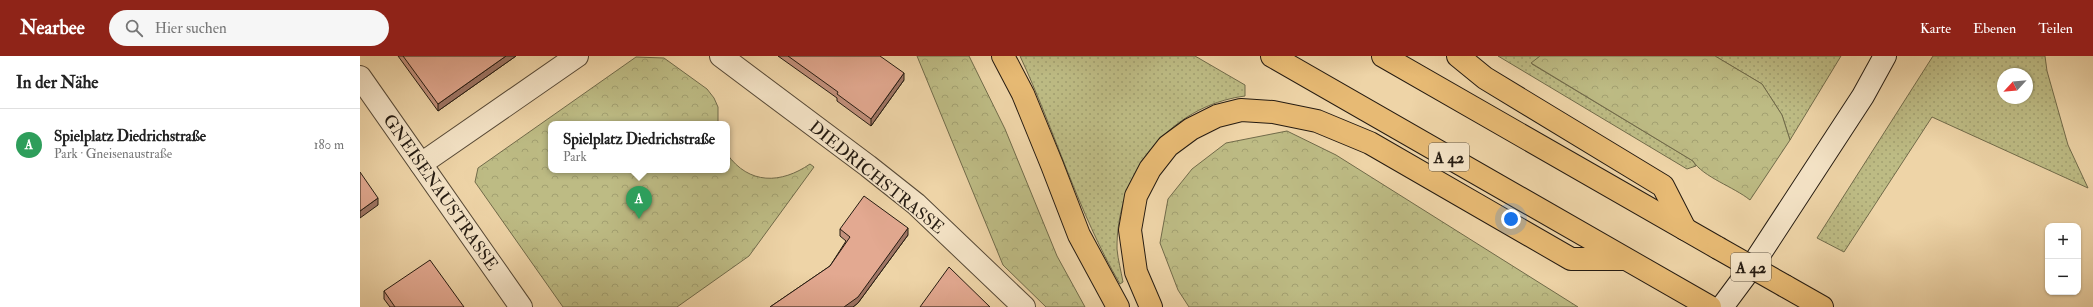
<!DOCTYPE html>
<html lang="de">
<head>
<meta charset="utf-8">
<style>
	body { margin:0; font-family:"IM FELL Double Pica",serif; background:#f6f6f6; color:#222 }
	.controls { position:absolute; right:12px; bottom:12px; display:grid; overflow:hidden; border-radius:8px; box-shadow:0 1px 3px #0004 }
	.controls button { width:36px; height:36px; display:grid; place-items:center; padding:0; border:0; border-bottom:1px solid #e0e0e0; background:#fff; color:#222; font:20px sans-serif }
	.compass { position:absolute; left:1637px; top:12px; width:36px; height:36px; border-radius:50%; background:#fff; box-shadow:0 1px 3px #0004; rotate:244deg }
	.you { position:absolute; left:1151px; top:163px; width:14px; height:14px; margin:-10px; border:3px solid #fff; border-radius:50%; background:#1a73e8; box-shadow:0 0 0 6px #1a73e833 }
	.badge { display:grid; place-items:center; width:26px; height:26px; border-radius:50%; background:#8f2418; color:#fff; font-size:13px; font-weight:700 }
	.pin { position:absolute; translate:-50% -33px; filter:drop-shadow(0 1px 2px #0008) }
	.pin::after { content:''; position:absolute; top:21px; width:14px; height:12px; background:inherit; clip-path:polygon(0 0,100% 0,50% 100%) }
	.popup { position:absolute; left:188px; top:65px; width:182px; height:52px; box-sizing:border-box; display:grid; place-content:center; border-radius:8px; background:#fff; filter:drop-shadow(0 1px 3px #0005); font-size:13px; white-space:nowrap; color:#767676 }
	.popup b { font-size:15px; color:#222 }
	.popup::after { content:''; position:absolute; left:50%; top:100%; margin-left:-8px; border:8px solid transparent; border-top-color:#fff }
	.list { margin:0; padding:0; list-style:none }
	h2 { display:flex; justify-content:space-between; align-items:center; height:52px; margin:0; padding:0 16px; font-size:17px }
	h2 small { font-size:13px; font-weight:400; color:#767676 }
	.list li { display:grid; grid-template-columns:26px 1fr auto; gap:12px; align-items:center; box-sizing:border-box; height:72px; padding:0 16px; border-top:1px solid #e0e0e0 }
	.list b { display:block; font-size:15px; white-space:nowrap }
	.list p { margin:0; font-size:13px; white-space:nowrap; color:#767676 }
	.list em { font-size:13px; font-style:normal; color:#767676 }
	.icon { flex:none; width:22px; height:22px; fill:none; stroke:currentColor; stroke-width:2; stroke-linecap:round; stroke-linejoin:round }
	.map { position:relative; flex:none; width:1733px; height:251px; overflow:hidden }
	header { display:flex; align-items:center; gap:24px; box-sizing:border-box; height:56px; padding:0 20px; background:#8f2418; color:#fff }
	header strong { font-size:19px }
	nav { display:flex; gap:22px; margin-inline-start:auto; font-size:14px }
	.search { width:280px; height:36px; background:#f6f6f6; display:flex; align-items:center; gap:10px; box-sizing:border-box; padding:0 14px; border-radius:22px; color:#767676; font-size:15px }
	main { display:flex }
	aside { flex:1; background:#fff }
	.map>svg:first-child { display:block }
	.grass { fill:url(#grass-dots); stroke:#716b4a; fill-rule:evenodd }
	.forest { fill:url(#forest-crowns); stroke:#716b4a }
	.lines { fill:none; stroke-linecap:round; stroke-linejoin:round }
	.street-casing { stroke:#574936; stroke-width:24 }
	.secondary-casing { stroke:#251b11; stroke-width:24 }
	.highway-casing { stroke:#251b11; stroke-width:24 }
	.street { stroke:#f4e3c6; stroke-width:22 }
	.secondary { stroke:#f4e3c6; stroke-width:22 }
	.highway { stroke:#e7ba74; stroke-width:22 }
	.highway-bridge-casing { stroke:#251b11; stroke-width:24; stroke-linecap:butt }
	.highway-bridge { stroke:#e7ba74; stroke-width:22 }
	.wall { fill:#c3917d; stroke:#251b11 }
	.shaded-wall { fill:#9f7666; stroke:#251b11 }
	.building { fill:#e3a991; stroke:#251b11 }
	.labels { text-anchor:middle; stroke-width:3; stroke-linejoin:round; paint-order:stroke }
	.shield { fill:#f4e3c6; stroke:#635747; stroke-width:1 }
	.shield-label { font-size:16px; font-weight:bold; fill:#251b11 }
	.street-label { font-size:17px; fill:#251b11; stroke:#f4e3c6 }
</style>
</head>
<body>
<header>
<strong>Nearbee</strong>
<div class="search"><svg class="icon" aria-label="search" viewBox="0 0 24 24"><circle cx="10" cy="10" r="6"/><path d="M15 15l6 6"/></svg>Hier suchen</div>
<nav><a>Karte</a><a>Ebenen</a><a>Teilen</a></nav>
</header>
<main>
<aside>
<h2>In der Nähe<small></small></h2>
<ul class="list">
<li><span class="badge" style="background:#2e9e5b">A</span><div><b>Spielplatz Diedrichstraße</b><p>Park · Gneisenaustraße</p></div><em>180 m</em></li>
</ul>
</aside>
<div class="map">
<svg width="1733" height="251" viewBox="0 0 1733 251">
	<defs>
		<pattern id="grass-dots" width="8" height="8" patternUnits="userSpaceOnUse"><rect width="8" height="8" fill="#bdbb84"/><path d="M2 2h.1M6 6h.1" fill="none" stroke="#a2a071" stroke-width="1.8" stroke-linecap="round"/></pattern>
		<pattern id="forest-crowns" width="20" height="18" patternUnits="userSpaceOnUse"><rect width="20" height="18" fill="#bdbb84"/><path d="M2 6a3 3 0 1 1 6 0M12 15a3 3 0 1 1 6 0" fill="none" stroke="#a2a071"/></pattern>
	</defs>
	<rect width="100%" height="100%" fill="#eed4a7"/>
	<filter id="stains"><feTurbulence type="fractalNoise" baseFrequency=".005" numOctaves="4"/><feColorMatrix values="0 0 0 0 .2 0 0 0 0 .09 0 0 0 0 .02 0 0 0 .5 -.17"/></filter>
	<radialGradient id="worn" r=".72"><stop offset=".6" stop-color="#630" stop-opacity="0"/><stop offset="1" stop-color="#630" stop-opacity=".3"/></radialGradient>
	<g class="grass">
		<path d="M 660,0 L 835,0 L 885,29 L 885,40 C 809,50 756,118 757,193 C 758,204 761,215 763,226 L 760,228 C 718,156 695,75 660,0 Z"/>
		<path d="M 1138,0 L 1180,0 L 1172,8 L 1333,105 L 1336,110 L 1327,113 Z"/>
		<path d="M 1355,0 L 1481,0 L 1430,84 L 1422,59 L 1402,28 Z"/>
		<path d="M 1573,0 L 1685,0 L 1687,15 L 1708,89 L 1728,132 L 1572,61 L 1484,196 L 1457,182 ZM 1643,18 L 1667,18 L 1667,42 L 1643,42 Z"/>
	</g>
	<g class="forest">
		<path d="M 557,0 L 609,0 L 645,73 L 697,200 L 725,251 L 686,251 L 643,209 Z"/>
		<path d="M 1180,0 L 1355,0 L 1402,28 L 1422,59 L 1430,84 L 1390,144 C 1374,131 1343,121 1333,105 L 1171,7 Z"/>
		<path d="M 276,1 L 304,2 L 347,33 L 354,42 L 358,51 L 358,68 L 191,68 L 191,114 L 367,114 L 367,98 C 389,129 421,128 450,108 L 454,111 L 389,200 L 317,251 L 203,251 L 115,126 L 118,112 Z"/>
		<path d="M 927,75 L 976,99 L 1218,251 L 829,251 L 818,234 L 800,187 L 808,143 L 832,113 L 866,87 Z"/>
	</g>
	<g class="lines">
		<g class="street-casing">
			<g id="street">
				<path d="M 361,0 L 508,110 L 556,148 L 664,251"/>
				<path d="M 0,21 L 161,251"/>
				<path d="M 61,108 L 217,0"/>
			</g>
		</g>
		<g class="secondary-casing">
			<path id="secondary" d="M 1362,251 L 1388,216 L 1503,40 L 1525,0"/>
		</g>
		<g class="highway-casing">
			<g id="highway">
				<path d="M 643,0 L 663,38 L 692,109 L 719,179 L 758,251"/>
				<path d="M 912,0 L 1350,251"/>
				<path d="M 1023,0 L 1358,192"/>
				<path d="M 1098,0 L 1125,22 L 1303,130 L 1325,173"/>
				<path d="M 1425,230 L 1462,251"/>
				<path d="M 791,251 L 776,216 L 770,174 L 776,140 L 790,113 L 808,90 L 831,73 L 857,60 L 881,54 L 913,56 L 957,65 L 1010,87 L 1211,203 L 1265,203"/>
			</g>
		</g>
		<use href="#street" class="street"/>
		<use href="#secondary" class="secondary"/>
		<use href="#highway" class="highway"/>
		<g class="highway-bridge-casing">
			<path id="highway-bridge" d="M 1358,192 L 1425,230"/>
		</g>
		<use href="#highway-bridge" class="highway-bridge"/>
	</g>
	<g class="wall">
		<path d="M 38,0 L 156,0 L 78,55 Z"/>
		<path d="M 418,0 L 520,0 L 544,24 L 511,70 L 477,45 L 477,42 Z"/>
		<path d="M 480,173 L 548,179 L 498,247 L 493,251 L 410,251 L 470,210 L 486,185 L 480,180 Z"/>
		<path d="M 24,235 L 104,251 L 30,251 L 24,243 Z"/>
	</g>
	<g class="shaded-wall">
		<path d="M 146,0 L 156,0 L 78,55 L 78,48 Z"/>
		<path d="M 544,17 L 544,24 L 511,70 L 511,63 Z"/>
		<path d="M 18,142 L 18,149 L 0,162 L 0,155 Z"/>
		<path d="M 548,172 L 548,179 L 498,247 L 493,251 L 484,251 Z"/>
	</g>
	<g class="building">
		<path d="M 43,0 L 146,0 L 78,48 Z"/>
		<path d="M 428,0 L 520,0 L 544,17 L 511,63 L 477,38 L 478,36 Z"/>
		<path d="M 0,116 L 18,142 L 0,155 Z"/>
		<path d="M 504,140 L 548,172 L 498,241 L 484,251 L 410,251 L 470,210 L 490,181 L 480,173 Z"/>
		<path d="M 70,204 L 104,251 L 35,251 L 24,235 Z"/>
		<path d="M 589,211 L 630,251 L 560,251 Z"/>
	</g>
	<g class="labels">
		<g class="shield">
			<rect x="1069" y="87" width="40" height="28" rx="3"/>
			<rect x="1371" y="197" width="40" height="28" rx="3"/>
		</g>
		<g class="shield-label">
			<text x="1089" y="107">A 42</text>
			<text x="1391" y="217">A 42</text>
		</g>
		<g class="street-label">
			<text transform="translate(517 121) rotate(39)" y="6">DIEDRICHSTRASSE</text>
			<text transform="translate(81 136) rotate(55)" y="6">GNEISENAUSTRASSE</text>
		</g>
	</g>
	<rect width="100%" height="100%" filter="url(#stains)"/>
	<rect width="100%" height="100%" fill="url(#worn)"/>
</svg>
<div class="controls">
<button>+</button>
<button>−</button>
</div>
<svg class="compass" viewBox="-18 -18 36 36"><path d="M0-13l5 13h-10z" fill="#e53935"/><path d="M0 13l5-13h-10z" fill="#767676"/></svg>
<div class="you"></div>
<div class="pin badge" style="left:279px;top:163px;background:#2e9e5b">A</div>
<div class="popup"><b>Spielplatz Diedrichstraße</b>Park</div>
</div>
</main>
</body>
</html>
